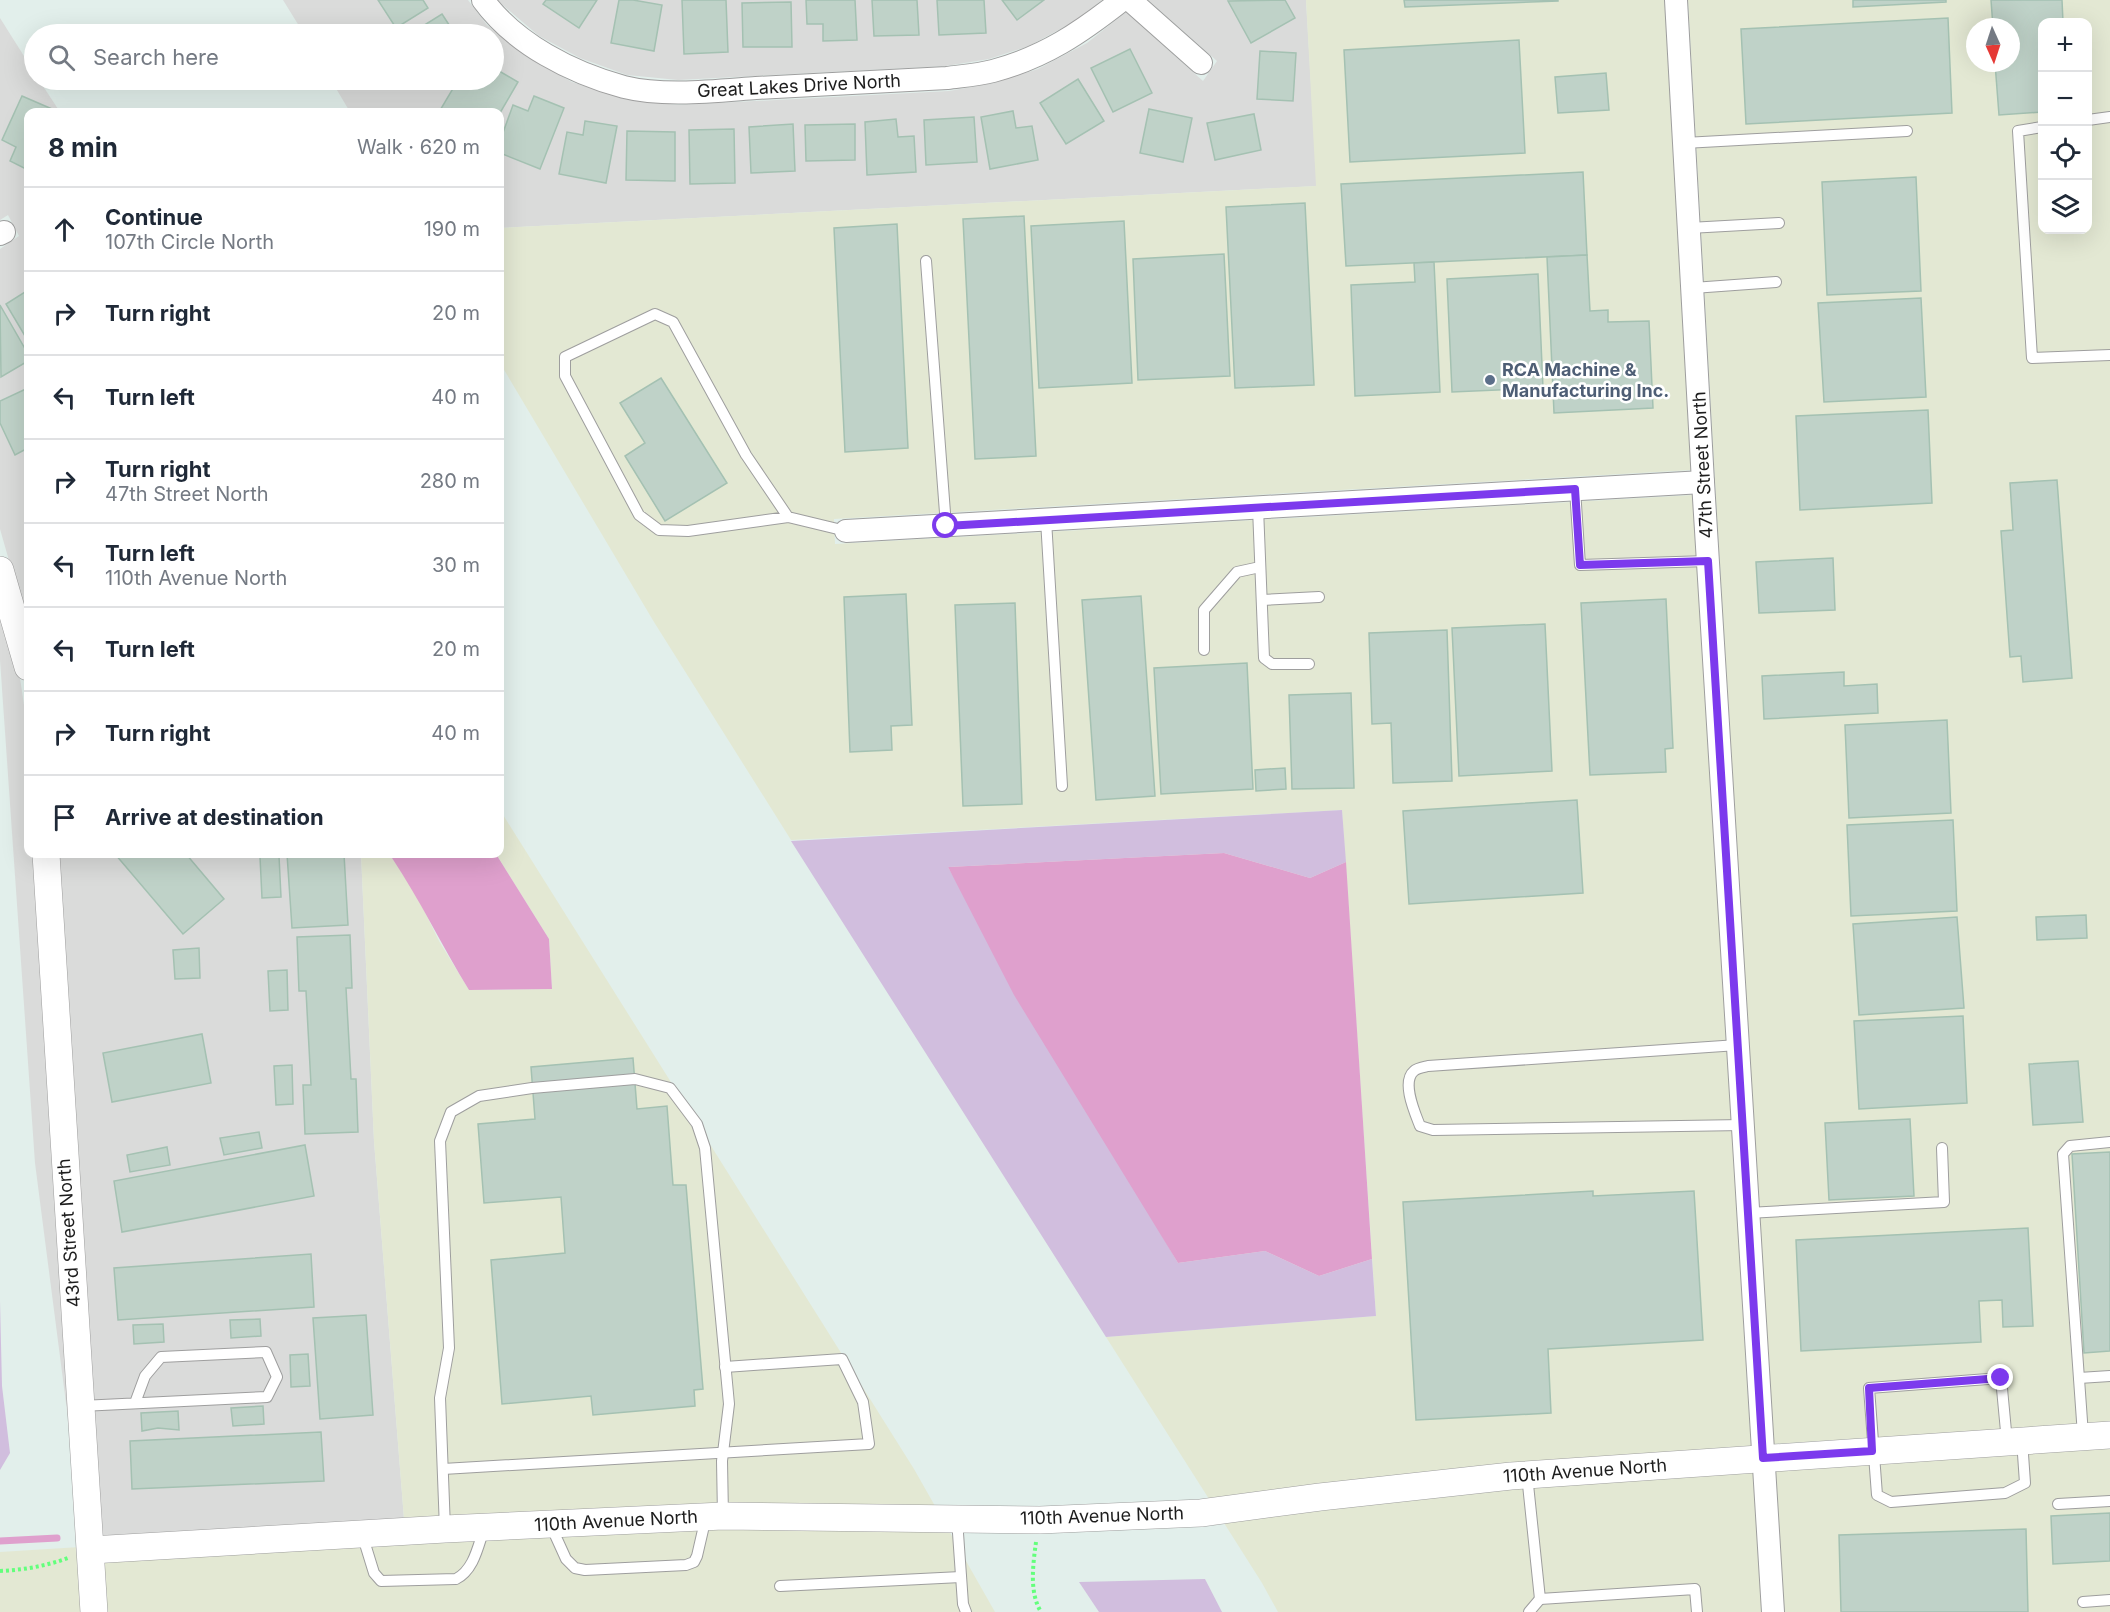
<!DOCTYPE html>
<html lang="en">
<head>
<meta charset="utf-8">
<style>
	body { margin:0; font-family:Inter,sans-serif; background:#f2f2f3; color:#1f2937 }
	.controls { position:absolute; right:18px; top:18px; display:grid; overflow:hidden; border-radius:12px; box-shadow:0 6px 24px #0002 }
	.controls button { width:54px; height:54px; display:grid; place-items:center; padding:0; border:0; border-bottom:2px solid #e0e1e3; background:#fff; color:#1f2937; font:30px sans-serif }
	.compass { position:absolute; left:1966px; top:18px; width:54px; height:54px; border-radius:50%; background:#fff; box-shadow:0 6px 24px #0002; rotate:177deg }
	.stop { position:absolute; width:18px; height:18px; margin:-14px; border:4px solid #7c3aed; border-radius:50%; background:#fff }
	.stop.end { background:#7c3aed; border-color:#fff; box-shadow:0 2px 6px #0008 }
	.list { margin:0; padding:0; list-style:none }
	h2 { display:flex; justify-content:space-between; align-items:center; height:78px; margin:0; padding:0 24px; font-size:26px }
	h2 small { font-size:20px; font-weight:400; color:#747a83 }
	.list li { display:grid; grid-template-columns:39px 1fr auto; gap:18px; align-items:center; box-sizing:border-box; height:84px; padding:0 24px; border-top:2px solid #e0e1e3 }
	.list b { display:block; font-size:22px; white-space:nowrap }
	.list p { margin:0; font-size:20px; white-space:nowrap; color:#747a83 }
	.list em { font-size:20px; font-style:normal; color:#747a83 }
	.icon { flex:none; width:33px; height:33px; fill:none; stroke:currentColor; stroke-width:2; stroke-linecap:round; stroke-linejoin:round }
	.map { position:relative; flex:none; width:2110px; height:1612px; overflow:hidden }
	.search { position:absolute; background:#fff; box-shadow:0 6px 24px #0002; left:24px; top:24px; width:480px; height:66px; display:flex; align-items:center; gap:15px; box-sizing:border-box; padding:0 21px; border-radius:33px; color:#747a83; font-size:22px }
	.panel { position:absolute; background:#fff; box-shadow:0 6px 24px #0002; left:24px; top:108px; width:480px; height:750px; border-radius:12px }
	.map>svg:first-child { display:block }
	.residential { fill:#dadbda }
	.industrial { fill:#e3e8d3; fill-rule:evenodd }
	.wetland { fill:#d1bede }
	.water { fill:#dfa0cd }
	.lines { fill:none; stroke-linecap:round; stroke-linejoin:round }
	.stream { stroke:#dfa0cd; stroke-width:7 }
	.building { fill:#bfd2c8; stroke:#a4c1b2; stroke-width:1.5 }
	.service-casing { stroke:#9e9e9e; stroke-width:12 }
	.minor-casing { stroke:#9e9e9e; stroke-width:24 }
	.tertiary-casing { stroke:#9e9e9e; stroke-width:28 }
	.path { stroke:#63ff7c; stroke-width:4; stroke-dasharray:3 3; stroke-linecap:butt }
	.service { stroke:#fff; stroke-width:10 }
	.minor { stroke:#fff; stroke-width:22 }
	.tertiary { stroke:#fff; stroke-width:27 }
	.route { stroke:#7c3aed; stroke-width:8 }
	.service-dot { fill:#5c6f8a; stroke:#fff; stroke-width:2 }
	.labels { text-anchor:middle; stroke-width:5; stroke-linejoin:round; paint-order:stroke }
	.street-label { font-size:18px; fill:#1d1d1d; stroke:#fff }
	.service-label { font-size:18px; font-weight:bold; fill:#4e5e75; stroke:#fff; text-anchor:start }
</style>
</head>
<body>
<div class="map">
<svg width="2110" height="1612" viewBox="0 0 2110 1612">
	<rect width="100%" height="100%" fill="#e2efeb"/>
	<g class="residential">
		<path d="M 283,0 L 468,0 L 487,25 L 527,57 L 572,82 L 624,99 L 678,105 L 949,91 L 994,83 L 1038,69 L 1087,43 L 1126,12 L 1203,81 L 1217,61 L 1148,0 L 1306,0 L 1317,186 L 500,228 L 500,112 L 350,112 L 331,80 L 494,80 L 494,34 L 304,34 Z"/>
		<path d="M 497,0 L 1102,0 L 1077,20 L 1029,46 L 989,59 L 946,66 L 678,80 L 627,75 L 580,58 L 539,36 Z"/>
		<path d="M 0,18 L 34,72 L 34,80 L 39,80 L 60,112 L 28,112 L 28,627 L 0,529 L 0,249 L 19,236 L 8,215 L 0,220 Z"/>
		<path d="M 0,610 L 20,678 L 28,732 L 28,854 L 34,854 L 74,1465 L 35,1163 L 0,660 Z"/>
		<path d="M 57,854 L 361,854 L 374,1141 L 404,1519 L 101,1536 Z"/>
	</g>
	<g class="industrial">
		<path d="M 1306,0 L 1665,0 L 1692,470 L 834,519 L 835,544 L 1693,495 L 1751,1446 L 1510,1464 L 1209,1499 L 1106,1337 L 1376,1316 L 1342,810 L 791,840 L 654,622 L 500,363 L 500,228 L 1316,186 Z"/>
		<path d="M 1688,0 L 2110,0 L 2110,1423 L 1773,1444 L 1715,481 ZM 2042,22 L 2088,22 L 2088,230 L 2042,230 ZM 1975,27 L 2011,27 L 2011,63 L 1975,63 Z"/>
		<path d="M 500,810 L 914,1469 L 935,1506 L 404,1519 L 374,1141 L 361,854 L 391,854 L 392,858 L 415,892 L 439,941 L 469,990 L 552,989 L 549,939 L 496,854 L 500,854 Z"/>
		<path d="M 2110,1448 L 2110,1612 L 1784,1612 L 1775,1470 Z"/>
		<path d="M 1753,1471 L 1762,1612 L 1278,1612 L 1262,1583 L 1224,1523 L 1321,1509 L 1512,1489 Z"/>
		<path d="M 724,1529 L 949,1531 L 995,1612 L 105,1612 L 103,1562 L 446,1542 Z"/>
		<path d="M 80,1547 L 83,1612 L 0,1612 L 0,1552 Z"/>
	</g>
	<g class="wetland">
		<path d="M 1342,810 L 1346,862 L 1310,878 L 1224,853 L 948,867 L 1178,1263 L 1265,1251 L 1319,1276 L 1372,1259 L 1376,1316 L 1106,1337 L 791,841 Z"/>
		<path d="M 0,1301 L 2,1386 L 10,1453 L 0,1470 Z"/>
		<path d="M 1205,1579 L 1222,1612 L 1099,1612 L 1079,1582 Z"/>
	</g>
	<g class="water">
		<path d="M 1224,853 L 1310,878 L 1346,862 L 1372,1259 L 1319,1276 L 1265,1251 L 1178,1263 L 1014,995 L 948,867 Z"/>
		<path d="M 391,854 L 496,854 L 549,939 L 552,989 L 469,990 C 442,946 420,900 392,858 Z"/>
	</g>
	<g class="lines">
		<path class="stream" d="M 0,1541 L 57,1538"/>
	</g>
	<g class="building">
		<path d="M 378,0 L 423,0 L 428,8 L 396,28 Z"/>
		<path d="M 546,0 L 597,0 L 579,28 L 543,4 Z"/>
		<path d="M 619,0 L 633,0 L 662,5 L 654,51 L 611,43 Z"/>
		<path d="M 682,0 L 726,0 L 728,52 L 684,54 Z"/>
		<path d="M 806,0 L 855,0 L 857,40 L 823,41 L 823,24 L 807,24 Z"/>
		<path d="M 872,0 L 917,0 L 919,35 L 874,36 Z"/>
		<path d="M 937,0 L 984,0 L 986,33 L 939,35 Z"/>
		<path d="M 1002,0 L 1044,0 L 1017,20 Z"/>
		<path d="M 1285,0 L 1295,18 L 1251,43 L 1228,1 Z"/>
		<path d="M 1404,0 L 1558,0 L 1558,1 L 1405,7 Z"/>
		<path d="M 1853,0 L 1946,0 L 1946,2 L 1853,7 Z"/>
		<path d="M 1991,0 L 2062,0 L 2063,22 L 2042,22 L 2042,112 L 1999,115 L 1995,63 L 2011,63 L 2011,27 L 1993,27 Z"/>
		<path d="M 791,2 L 792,47 L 743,47 L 742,3 Z"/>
		<path d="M 442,14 L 455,34 L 410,34 Z"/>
		<path d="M 1948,18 L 1952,113 L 1746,124 L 1741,29 Z"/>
		<path d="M 1519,40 L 1525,153 L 1350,162 L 1344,50 Z"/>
		<path d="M 1130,49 L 1152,93 L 1113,112 L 1091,68 Z"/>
		<path d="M 1260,51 L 1296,53 L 1293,101 L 1257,99 Z"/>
		<path d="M 494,68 L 518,82 L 500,113 L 439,112 L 458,80 L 470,80 L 482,87 L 487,80 L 494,80 Z"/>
		<path d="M 1606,73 L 1609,110 L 1558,113 L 1555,77 Z"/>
		<path d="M 1078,79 L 1104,121 L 1066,144 L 1040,103 Z"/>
		<path d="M 22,96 L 59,112 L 28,112 L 28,170 L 10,161 L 16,147 L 2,140 Z"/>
		<path d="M 534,96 L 564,108 L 540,169 L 500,153 L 500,141 L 513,105 L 528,111 Z"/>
		<path d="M 1149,109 L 1192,118 L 1183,162 L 1140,153 Z"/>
		<path d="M 1013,111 L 1016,128 L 1032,126 L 1038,160 L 990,169 L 981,117 Z"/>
		<path d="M 1254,114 L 1261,150 L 1215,160 L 1207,123 Z"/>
		<path d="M 974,117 L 977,162 L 926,165 L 924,120 Z"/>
		<path d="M 896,119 L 898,137 L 914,136 L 916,172 L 867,175 L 865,122 Z"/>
		<path d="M 585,121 L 617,126 L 606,183 L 559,174 L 567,132 L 583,135 Z"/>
		<path d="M 793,124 L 795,171 L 751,173 L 749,127 Z"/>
		<path d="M 855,124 L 855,160 L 806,161 L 805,125 Z"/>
		<path d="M 734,129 L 735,183 L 690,184 L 689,130 Z"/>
		<path d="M 627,131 L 675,132 L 675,181 L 626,180 Z"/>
		<path d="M 1583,172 L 1587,255 L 1346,266 L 1341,184 Z"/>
		<path d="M 1916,177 L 1921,291 L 1827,295 L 1822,182 Z"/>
		<path d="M 1305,203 L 1314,385 L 1235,388 L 1226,207 Z"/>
		<path d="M 1024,216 L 1036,456 L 975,459 L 963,219 Z"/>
		<path d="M 1124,221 L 1132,383 L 1039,388 L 1031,226 Z"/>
		<path d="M 897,224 L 908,448 L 845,452 L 834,228 Z"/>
		<path d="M 1224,254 L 1230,376 L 1138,380 L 1133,259 Z"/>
		<path d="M 1587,255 L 1590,311 L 1608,310 L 1608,322 L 1649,321 L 1653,408 L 1554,413 L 1547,257 Z"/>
		<path d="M 1434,262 L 1440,392 L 1355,396 L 1351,285 L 1415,282 L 1414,263 Z"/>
		<path d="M 1538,274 L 1543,388 L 1452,392 L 1447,279 Z"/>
		<path d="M 28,290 L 28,341 L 6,304 Z"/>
		<path d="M 1921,298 L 1926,397 L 1824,402 L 1818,303 Z"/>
		<path d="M 0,305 L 28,354 L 28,361 L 1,377 Z"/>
		<path d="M 661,378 L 727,483 L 665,521 L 625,456 L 645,443 L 620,403 Z"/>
		<path d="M 28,388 L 28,448 L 15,455 L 0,423 L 0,401 Z"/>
		<path d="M 1928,410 L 1932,503 L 1800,510 L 1796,416 Z"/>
		<path d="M 2057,480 L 2072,678 L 2023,682 L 2021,656 L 2010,657 L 2001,531 L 2013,530 L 2010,483 Z"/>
		<path d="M 1833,558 L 1835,610 L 1759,613 L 1756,562 Z"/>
		<path d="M 906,594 L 912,725 L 891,726 L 892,750 L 850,752 L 844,597 Z"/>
		<path d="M 1141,596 L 1155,796 L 1096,800 L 1082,600 Z"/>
		<path d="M 1666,599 L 1673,748 L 1665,749 L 1666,772 L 1590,775 L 1581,603 Z"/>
		<path d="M 1015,603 L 1022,804 L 963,806 L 955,605 Z"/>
		<path d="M 1545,624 L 1552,771 L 1459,776 L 1452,628 Z"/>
		<path d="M 1447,630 L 1452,781 L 1393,783 L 1391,723 L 1372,724 L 1369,633 Z"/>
		<path d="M 1247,663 L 1253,789 L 1161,794 L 1154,668 Z"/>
		<path d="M 1844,672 L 1844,686 L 1877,684 L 1878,713 L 1764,719 L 1762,676 Z"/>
		<path d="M 1351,693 L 1354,788 L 1292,789 L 1289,695 Z"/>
		<path d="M 1947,720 L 1951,813 L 1849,818 L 1845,725 Z"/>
		<path d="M 1285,768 L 1286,789 L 1256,791 L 1255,770 Z"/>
		<path d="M 1577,800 L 1583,893 L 1409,904 L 1403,811 Z"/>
		<path d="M 1953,820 L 1957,911 L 1851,916 L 1847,825 Z"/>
		<path d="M 115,854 L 186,854 L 224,899 L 183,934 Z"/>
		<path d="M 287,854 L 344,854 L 348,925 L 292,928 Z"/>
		<path d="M 279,856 L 281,897 L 262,898 L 260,857 Z"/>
		<path d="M 2086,915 L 2087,938 L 2037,940 L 2036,917 Z"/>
		<path d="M 1957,917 L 1964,1008 L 1859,1015 L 1853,924 Z"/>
		<path d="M 350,935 L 352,988 L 346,988 L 351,1079 L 356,1079 L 358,1132 L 305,1134 L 303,1085 L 311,1085 L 306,991 L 299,991 L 297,937 Z"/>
		<path d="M 199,948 L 200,978 L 175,979 L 173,950 Z"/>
		<path d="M 287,970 L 288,1010 L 270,1011 L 268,971 Z"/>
		<path d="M 1963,1016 L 1967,1103 L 1859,1109 L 1854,1021 Z"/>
		<path d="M 202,1034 L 211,1083 L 112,1102 L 103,1053 Z"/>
		<path d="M 633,1058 L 637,1109 L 667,1106 L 673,1185 L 686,1185 L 703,1389 L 694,1390 L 695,1406 L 593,1415 L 591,1396 L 502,1404 L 491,1260 L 565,1253 L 561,1197 L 484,1203 L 478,1124 L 535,1119 L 531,1067 Z"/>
		<path d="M 2078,1061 L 2083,1122 L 2033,1125 L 2029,1064 Z"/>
		<path d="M 292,1065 L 293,1104 L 276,1105 L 274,1066 Z"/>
		<path d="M 1910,1119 L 1914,1196 L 1829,1200 L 1825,1123 Z"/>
		<path d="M 259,1132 L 262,1148 L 224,1155 L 220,1138 Z"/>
		<path d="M 305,1145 L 314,1196 L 122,1232 L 114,1181 Z"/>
		<path d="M 167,1147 L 170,1165 L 130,1172 L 127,1155 Z"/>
		<path d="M 2110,1152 L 2110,1351 L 2084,1353 L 2072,1154 Z"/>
		<path d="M 1593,1191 L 1593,1196 L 1694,1191 L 1703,1340 L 1548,1349 L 1551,1413 L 1416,1420 L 1403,1202 Z"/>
		<path d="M 2028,1228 L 2033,1326 L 2003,1327 L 2002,1300 L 1979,1301 L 1981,1342 L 1801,1351 L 1796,1240 Z"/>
		<path d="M 311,1254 L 314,1307 L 118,1320 L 114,1268 Z"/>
		<path d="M 366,1315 L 373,1415 L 320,1419 L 313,1318 Z"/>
		<path d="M 260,1319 L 261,1336 L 231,1338 L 230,1320 Z"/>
		<path d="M 163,1324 L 164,1342 L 134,1344 L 133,1325 Z"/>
		<path d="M 308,1354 L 310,1386 L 291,1387 L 290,1355 Z"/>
		<path d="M 263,1406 L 264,1424 L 233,1426 L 231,1408 Z"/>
		<path d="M 178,1411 L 179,1430 L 158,1428 L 142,1431 L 141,1413 Z"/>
		<path d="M 321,1432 L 324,1481 L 132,1489 L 130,1441 Z"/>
		<path d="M 2110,1513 L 2110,1561 L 2053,1564 L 2051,1516 Z"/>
		<path d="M 2026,1529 L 2028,1612 L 1841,1612 L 1839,1535 Z"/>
	</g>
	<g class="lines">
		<g class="service-casing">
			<g id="service">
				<path d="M 2088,120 L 2110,117"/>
				<path d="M 2042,127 L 2018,131 L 2032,358 L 2110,355"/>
				<path d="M 1684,143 L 1907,131"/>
				<path d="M 1689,228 L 1779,223"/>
				<path d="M 926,261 L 946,526"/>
				<path d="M 1693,288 L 1776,282"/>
				<path d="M 1575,489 L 1580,565 L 1708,561"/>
				<path d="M 1258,508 L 1264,658 L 1272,664 L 1309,664"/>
				<path d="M 788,517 L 688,531 L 659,530 L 639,515 L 565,376 L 565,357 L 655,314 L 673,322 L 746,455 L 788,517 L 846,531"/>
				<path d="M 1046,520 L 1062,786"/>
				<path d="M 1262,600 L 1319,597"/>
				<path d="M 1204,650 L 1204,610 L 1237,572 L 1260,567"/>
				<path d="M 1738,1045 L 1428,1066 C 1424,1067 1417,1068 1414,1071 C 1401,1082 1415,1113 1420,1126 L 1433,1130 L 1743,1125"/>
				<path d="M 1748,1213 L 1944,1202 L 1942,1148"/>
				<path d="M 2079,1378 L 2110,1376"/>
				<path d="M 81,1406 L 267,1397 L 277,1377 L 266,1352 L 161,1357 L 145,1376 L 135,1403"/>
				<path d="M 2083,1435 L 2063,1154 L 2070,1146 L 2110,1142"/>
				<path d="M 2007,1442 L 2001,1378 L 1869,1388 L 1877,1495 L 1891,1502 L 2005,1493 L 2025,1483 L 2022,1440"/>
				<path d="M 443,1469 L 869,1444 L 863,1402 L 842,1359 L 725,1367"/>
				<path d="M 1527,1475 L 1540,1599 L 1695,1589 L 1697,1612"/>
				<path d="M 2058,1504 L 2110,1501"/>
				<path d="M 957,1519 L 963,1604 L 966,1612"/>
				<path d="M 551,1526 L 566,1559 L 575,1568 L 585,1570 L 686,1565 L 694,1562 L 697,1556 L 706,1517"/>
				<path d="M 445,1529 L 440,1398 L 449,1348 L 440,1141 L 451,1112 L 479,1096 L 532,1088 L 635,1079 L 670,1088 L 697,1124 L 705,1148 L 729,1404 L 722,1461 L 723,1516"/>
				<path d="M 362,1534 L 374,1573 L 381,1581 L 456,1579 C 474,1570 478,1546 484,1529"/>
				<path d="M 780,1586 L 961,1577"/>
				<path d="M 2083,1602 L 2110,1600"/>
				<path d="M 1529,1612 L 1540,1599"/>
			</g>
		</g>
		<g class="minor-casing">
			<g id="minor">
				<path d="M 483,0 C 515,44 572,73 624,87 C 664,97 715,91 756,88 C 820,85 883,81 947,78 C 962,76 978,75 993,71 C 1045,57 1080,33 1122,0"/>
				<path d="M 1130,0 L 1201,63"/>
				<path d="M 1676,0 L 1703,482 L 1773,1612"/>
				<path d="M 0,234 L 4,232"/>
				<path d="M 846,531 L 1703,482"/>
			</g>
		</g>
		<g class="tertiary-casing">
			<g id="tertiary">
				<path d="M 0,570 L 28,667"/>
				<path d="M 46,854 L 94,1612"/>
				<path d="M 91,1550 L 445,1529 L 723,1516 L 1040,1520 L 1201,1513 L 1320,1497 L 1511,1476 L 2110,1435"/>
			</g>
		</g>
		<g class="path">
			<path d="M 1036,1542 C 1033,1565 1029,1592 1041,1612"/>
			<path d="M 0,1571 C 23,1570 46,1566 68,1558"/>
		</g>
		<use href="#service" class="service"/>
		<use href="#minor" class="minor"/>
		<use href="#tertiary" class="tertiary"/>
	</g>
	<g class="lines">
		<path class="route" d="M 946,526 L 1575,489 L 1580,565 L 1708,561 L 1763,1458 L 1872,1451 L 1869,1388 L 2001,1378"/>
	</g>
	<circle class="service-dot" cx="1490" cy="380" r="6"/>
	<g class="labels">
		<g class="street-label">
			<text transform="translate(799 86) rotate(-3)" y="6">Great Lakes Drive North</text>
			<text transform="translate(1703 465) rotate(-93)" y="6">47th Street North</text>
			<text transform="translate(69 1233) rotate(-94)" y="6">43rd Street North</text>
			<text transform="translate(1585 1471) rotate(-4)" y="6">110th Avenue North</text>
			<text transform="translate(1102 1516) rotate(-2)" y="6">110th Avenue North</text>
			<text transform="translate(616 1521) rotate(-3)" y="6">110th Avenue North</text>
		</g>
		<g class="service-label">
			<text x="1502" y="376">RCA Machine &amp;<tspan x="1502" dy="21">Manufacturing Inc.</tspan></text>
		</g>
	</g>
</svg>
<div class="controls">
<button>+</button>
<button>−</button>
<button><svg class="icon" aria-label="locate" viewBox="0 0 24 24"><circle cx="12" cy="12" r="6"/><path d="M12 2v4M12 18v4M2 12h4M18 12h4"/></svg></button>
<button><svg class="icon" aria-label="layers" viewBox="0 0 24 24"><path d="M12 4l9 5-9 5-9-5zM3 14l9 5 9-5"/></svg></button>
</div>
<svg class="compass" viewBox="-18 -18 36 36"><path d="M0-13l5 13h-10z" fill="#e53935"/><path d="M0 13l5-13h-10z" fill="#747a83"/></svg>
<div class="stop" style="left:946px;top:526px"></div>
<div class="stop end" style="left:2001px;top:1378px"></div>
<div class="search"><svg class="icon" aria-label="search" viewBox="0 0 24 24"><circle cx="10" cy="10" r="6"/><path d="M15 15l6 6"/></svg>Search here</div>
<section class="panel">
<h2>8 min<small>Walk · 620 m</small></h2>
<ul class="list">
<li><svg class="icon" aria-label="ahead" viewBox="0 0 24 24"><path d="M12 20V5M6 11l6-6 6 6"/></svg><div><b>Continue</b><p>107th Circle North</p></div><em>190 m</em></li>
<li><svg class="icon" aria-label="right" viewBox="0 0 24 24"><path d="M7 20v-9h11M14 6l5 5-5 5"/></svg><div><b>Turn right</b></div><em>20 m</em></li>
<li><svg class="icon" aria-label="left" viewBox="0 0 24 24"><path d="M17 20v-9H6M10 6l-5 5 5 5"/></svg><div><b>Turn left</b></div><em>40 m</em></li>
<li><svg class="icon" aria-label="right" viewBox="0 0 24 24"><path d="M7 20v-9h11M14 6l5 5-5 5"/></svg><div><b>Turn right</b><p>47th Street North</p></div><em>280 m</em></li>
<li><svg class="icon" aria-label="left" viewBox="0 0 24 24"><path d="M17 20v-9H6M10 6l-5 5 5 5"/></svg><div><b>Turn left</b><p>110th Avenue North</p></div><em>30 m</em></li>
<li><svg class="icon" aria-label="left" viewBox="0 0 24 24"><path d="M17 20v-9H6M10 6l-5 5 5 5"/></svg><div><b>Turn left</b></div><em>20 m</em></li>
<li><svg class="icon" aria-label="right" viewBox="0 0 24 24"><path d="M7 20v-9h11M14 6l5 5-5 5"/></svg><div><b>Turn right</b></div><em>40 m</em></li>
<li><svg class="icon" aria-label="arrive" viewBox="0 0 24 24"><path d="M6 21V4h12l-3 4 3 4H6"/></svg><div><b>Arrive at destination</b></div></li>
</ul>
</section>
</div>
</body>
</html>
